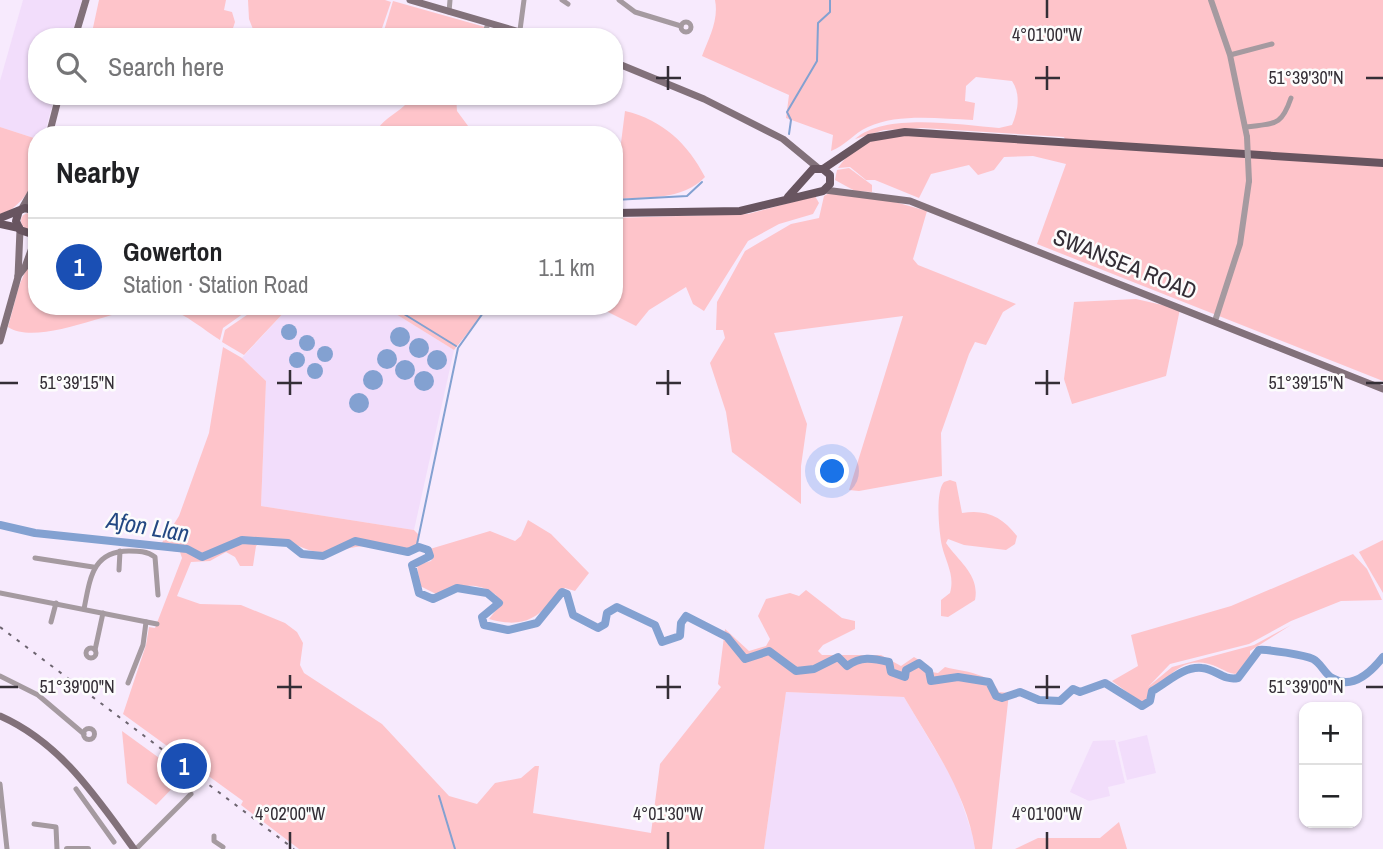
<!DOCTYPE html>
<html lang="en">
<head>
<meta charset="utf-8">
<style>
	body { margin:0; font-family:"Archivo Narrow",sans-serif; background:#f2f2f2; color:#202124 }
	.controls { position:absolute; right:21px; bottom:21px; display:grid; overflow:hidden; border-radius:14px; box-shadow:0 2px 5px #0004 }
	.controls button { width:63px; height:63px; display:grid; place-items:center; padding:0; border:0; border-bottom:2px solid #e0e0e0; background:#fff; color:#202124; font:35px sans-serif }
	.you { position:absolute; left:833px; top:472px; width:24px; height:24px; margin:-18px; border:5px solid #fff; border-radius:50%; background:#1a73e8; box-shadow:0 0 0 10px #1a73e833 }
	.badge { display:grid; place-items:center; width:46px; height:46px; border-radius:50%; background:#d93025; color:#fff; font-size:23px; font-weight:700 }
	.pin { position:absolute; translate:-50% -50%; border:4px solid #fff; box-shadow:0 2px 7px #0006 }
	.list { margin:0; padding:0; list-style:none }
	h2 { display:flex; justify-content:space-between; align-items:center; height:91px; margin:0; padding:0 28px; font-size:30px }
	h2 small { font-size:23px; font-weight:400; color:#757577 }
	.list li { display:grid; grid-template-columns:46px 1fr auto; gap:21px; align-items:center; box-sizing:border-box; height:98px; padding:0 28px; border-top:2px solid #e0e0e0 }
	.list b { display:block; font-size:26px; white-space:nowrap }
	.list p { margin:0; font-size:23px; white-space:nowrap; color:#757577 }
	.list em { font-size:23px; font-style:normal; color:#757577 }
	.icon { flex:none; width:38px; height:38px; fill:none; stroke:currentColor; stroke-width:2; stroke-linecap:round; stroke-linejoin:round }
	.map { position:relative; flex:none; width:1383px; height:849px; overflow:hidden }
	.search { position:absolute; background:#fff; box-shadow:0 2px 5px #0004; left:28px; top:28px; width:595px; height:77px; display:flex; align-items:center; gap:18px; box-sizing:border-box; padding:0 24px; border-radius:28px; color:#757577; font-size:26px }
	.panel { position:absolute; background:#fff; box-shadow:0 2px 5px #0004; left:28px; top:126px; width:595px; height:189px; border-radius:28px }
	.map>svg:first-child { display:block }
	.built { fill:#f2ddfb }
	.green { fill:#fec4ca }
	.water { fill:#83a1d1 }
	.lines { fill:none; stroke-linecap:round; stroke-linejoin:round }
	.stream { stroke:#83a1d1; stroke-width:2 }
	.river { stroke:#83a1d1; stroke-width:8 }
	.minor { stroke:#a59aa0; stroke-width:5 }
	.tertiary { stroke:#a59aa0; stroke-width:6 }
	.secondary { stroke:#82717a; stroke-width:7 }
	.primary { stroke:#685560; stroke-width:8 }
	.rail { stroke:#6c646f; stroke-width:2; stroke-dasharray:3.5 7; stroke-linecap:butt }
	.tertiary-bridge { stroke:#a59aa0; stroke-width:6 }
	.ticks { fill:none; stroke:#342e36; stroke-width:2.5 }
	.labels { text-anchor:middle; stroke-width:5; stroke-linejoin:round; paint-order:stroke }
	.street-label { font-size:23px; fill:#342e36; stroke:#fcfcfc }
	.water-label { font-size:24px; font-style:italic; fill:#234883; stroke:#fcfcfc }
	.ticks-label { font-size:18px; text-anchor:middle; fill:#342e36; stroke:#fcfcfc; stroke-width:5; stroke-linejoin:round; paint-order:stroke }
</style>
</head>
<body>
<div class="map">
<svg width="1383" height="849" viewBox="0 0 1383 849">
	<rect width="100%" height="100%" fill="#f7eafd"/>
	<g class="built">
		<path d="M 23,0 L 82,0 L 72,37 L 37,37 L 37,96 L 55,96 L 44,135 L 37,135 L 37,139 L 0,127 L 0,81 Z"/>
		<path d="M 290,306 L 383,306 L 454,350 L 414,530 L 261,506 L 266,381 L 242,358 Z"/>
		<path d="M 786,692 L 904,697 L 955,783 L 972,833 L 975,849 L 764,849 Z"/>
		<path d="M 1147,735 L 1156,773 L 1127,780 L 1118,742 Z"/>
		<path d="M 1115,740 L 1125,783 L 1108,787 L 1110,796 L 1089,801 L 1070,792 L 1093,741 Z"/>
	</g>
	<g class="green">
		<path d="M 99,0 L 226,0 L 224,10 L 232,12 L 235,22 L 230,37 L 91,37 Z"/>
		<path d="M 248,0 L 385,0 L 391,2 L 379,37 L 256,37 L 249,19 Z"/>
		<path d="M 715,0 L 1383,0 L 1383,381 L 1037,244 L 1066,164 L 1033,156 L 1004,157 L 994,170 L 978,175 L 969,165 L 931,174 L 919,198 L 875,180 L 866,180 L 850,167 L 838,168 C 845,158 854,147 866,143 C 905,126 1020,142 1067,144 L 1064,137 L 923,128 L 884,130 L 855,139 C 885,112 961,125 999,128 L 1012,125 C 1018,111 1021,94 1012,81 L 976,77 L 966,86 L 965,101 L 975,103 L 973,120 C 940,119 899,113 868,127 C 854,133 845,146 831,151 L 833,135 L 786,118 L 789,95 L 702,56 C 709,38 719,20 715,0 Z"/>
		<path d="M 393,1 L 485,27 L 481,37 L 382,37 Z"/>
		<path d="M 412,96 L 456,96 L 457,111 L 471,130 L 462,135 L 375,135 C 382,116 403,113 412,96 Z"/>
		<path d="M 625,111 C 663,120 688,144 705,177 C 682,201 646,197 614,199 Z"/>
		<path d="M 0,127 L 37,139 L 33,168 L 37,170 C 31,192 20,206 0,216 Z"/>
		<path d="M 849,168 L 872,185 L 872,192 L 855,191 L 835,180 L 837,170 Z"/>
		<path d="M 829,193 L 888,200 L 927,211 L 913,259 L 918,265 L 1016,304 L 1003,312 L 986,345 L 975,342 L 969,354 L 941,433 L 942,476 L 859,491 L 849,490 L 903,316 L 774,333 L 807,424 L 801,466 L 801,504 L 732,452 L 726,412 L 710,363 L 725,338 L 723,330 L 716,330 L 717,302 L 745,251 L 791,224 L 819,218 L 824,196 Z"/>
		<path d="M 815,196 L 819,203 L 813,214 L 779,224 L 748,241 L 704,311 L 693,304 L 686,287 L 649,310 L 636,326 L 596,306 L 614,306 L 614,218 L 748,214 Z"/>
		<circle cx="29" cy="221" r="8"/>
		<path d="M 37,245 L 37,306 L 254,306 L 223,328 L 220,340 C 204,330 186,314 168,309 C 131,297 43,350 8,327 L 19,286 Z"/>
		<path d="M 1136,299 L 1180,309 L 1166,376 L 1072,404 L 1064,379 L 1074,302 Z"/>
		<path d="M 260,306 L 290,306 L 244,355 L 222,342 L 225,330 Z"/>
		<path d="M 383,306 L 489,306 L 454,350 Z"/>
		<path d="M 223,347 L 242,358 L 266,381 L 261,506 L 414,530 L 419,535 L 417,550 C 401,557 386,548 370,546 C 353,545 337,553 321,552 C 298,552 278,526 256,546 L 253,566 L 240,566 L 235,557 L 226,552 L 210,561 L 191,562 L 177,596 L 200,604 L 241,605 L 285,623 L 297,632 L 303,643 L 300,665 L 304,673 L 382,724 L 449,796 L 477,804 L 495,783 L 521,778 L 535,766 L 539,766 L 533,813 L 651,833 L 660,764 L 721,687 L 718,684 L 725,629 L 749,651 L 766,646 L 770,639 L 758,616 L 766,599 L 790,593 L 799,596 L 806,590 L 842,618 L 855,621 L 855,629 L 823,645 L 818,651 L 822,655 L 881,655 L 901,666 L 914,657 L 929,666 L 931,672 L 938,673 L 945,667 C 964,672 990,672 999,692 L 1009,693 L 992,849 L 975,849 C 967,793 932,745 904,697 L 786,692 L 764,849 L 299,849 L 241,805 L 243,801 L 123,714 L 146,645 L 149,627 L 155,628 L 182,558 L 180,552 L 158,549 L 179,516 L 209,433 Z"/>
		<path d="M 950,480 L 956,482 L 962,513 C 987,509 1002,517 1017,536 L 1015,544 L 1006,550 L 964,545 L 948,539 L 946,543 C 959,562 980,575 975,600 L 948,617 L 941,616 L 941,600 L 950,593 C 955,575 946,563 942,546 C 939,532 935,492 944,482 Z"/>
		<path d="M 528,520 L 551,534 L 589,573 L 575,591 L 565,588 C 558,592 555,597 549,603 C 533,624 513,626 489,619 L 500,605 L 496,595 C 475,579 458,587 436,594 L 420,586 L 417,565 L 431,561 L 434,556 L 430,549 L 490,531 L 515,541 L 521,536 Z"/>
		<path d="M 1383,540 L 1383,593 L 1359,552 Z"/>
		<path d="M 1353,554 L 1367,569 L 1382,600 L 1341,601 L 1291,621 L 1249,644 L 1170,664 L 1148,687 L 1172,667 L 1254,645 L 1291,625 L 1250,651 L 1250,666 L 1240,674 C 1228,675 1221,667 1209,664 C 1175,655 1163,688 1142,703 L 1112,681 L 1138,666 L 1131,635 L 1231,606 Z"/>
		<path d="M 122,731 L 184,776 L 156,805 L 127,783 Z"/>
		<path d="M 1119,822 L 1127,849 L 1015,849 L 1038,838 L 1100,838 Z"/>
	</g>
	<g class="water">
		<circle cx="289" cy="332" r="8"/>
		<circle cx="400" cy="337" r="10"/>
		<circle cx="307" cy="343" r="8"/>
		<circle cx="419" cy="348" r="10"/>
		<circle cx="325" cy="354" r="8"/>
		<circle cx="387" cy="359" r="10"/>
		<circle cx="437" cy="360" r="10"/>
		<circle cx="297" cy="360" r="8"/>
		<circle cx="405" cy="370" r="10"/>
		<circle cx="315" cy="371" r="8"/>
		<circle cx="373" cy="380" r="10"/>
		<circle cx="424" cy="381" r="10"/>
		<circle cx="359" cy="403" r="10"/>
	</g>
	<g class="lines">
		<g class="stream">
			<path d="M 789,134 L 791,120 L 787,112 L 817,61 L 818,23 L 830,12 L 830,0"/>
			<path d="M 614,200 L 687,196 L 702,182"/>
			<path d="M 391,306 L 456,346"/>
			<path d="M 204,313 L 221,306"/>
			<path d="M 416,549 L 458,348 L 488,306"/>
			<path d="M 439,796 L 455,849"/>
		</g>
		<path class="river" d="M 0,525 L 35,533 L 187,549 L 202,557 L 242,540 L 288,543 L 302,554 L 323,556 L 355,541 L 408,552 L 419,547 L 428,550 L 430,556 L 412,565 L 419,593 L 433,599 L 457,588 L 487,593 L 499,603 L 482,617 L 484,625 L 508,630 L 537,623 L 562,592 L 567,594 L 573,615 L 598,628 L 605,624 L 607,613 L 617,607 L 655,625 L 662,642 L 680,636 L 681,623 L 686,616 L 727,637 L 745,659 L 769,651 L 796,671 L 814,669 L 838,657 L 847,666 C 861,656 872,658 889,662 L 891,672 L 905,677 L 906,670 L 919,663 L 929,671 L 931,681 L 958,677 L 989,682 L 996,696 L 1002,698 L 1020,692 L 1039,700 L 1060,701 L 1073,689 L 1080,692 L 1105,683 L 1142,706 L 1150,701 L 1152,691 C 1167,683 1183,666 1202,668 C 1216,669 1223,681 1238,678 L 1259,650 C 1267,649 1305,655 1313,659 C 1321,663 1324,673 1332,678 C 1353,691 1372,671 1383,657"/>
		<g class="minor">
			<path d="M 562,0 L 568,4"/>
			<path d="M 619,0 L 635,12 L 681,26"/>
			<path d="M 449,12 L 450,0"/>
			<circle cx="686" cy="27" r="5"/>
			<path d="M 520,30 L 524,0"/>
			<path d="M 483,37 L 488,24"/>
			<path d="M 1230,55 L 1272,44"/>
			<path d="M 1246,127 C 1275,123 1281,127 1291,98"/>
			<path d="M 35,558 L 93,567"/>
			<path d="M 119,570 L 120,551"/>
			<path d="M 0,593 L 157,624"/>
			<path d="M 84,609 C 90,579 92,551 129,551 C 138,551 147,551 155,557 L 158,595"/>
			<path d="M 51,622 L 56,603"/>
			<circle cx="91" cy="653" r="5"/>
			<path d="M 95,650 L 103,613"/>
			<path d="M 0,676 L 38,695 L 84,734"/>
			<path d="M 128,683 L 143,645 L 146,622"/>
			<circle cx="89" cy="734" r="5.5"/>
			<path d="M 0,784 L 7,849"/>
			<path d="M 76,789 L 114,842"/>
			<path d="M 34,824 L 56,827 L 57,849"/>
			<path d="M 214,836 L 214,841 L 223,847"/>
			<path d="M 136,849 L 191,794"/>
		</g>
		<g class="tertiary">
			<path d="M 1211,0 L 1230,55 L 1247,137"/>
			<path d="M 1215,321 L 1240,244 L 1249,181"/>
			<path d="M 67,849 L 88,849"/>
		</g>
		<g class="secondary">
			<path d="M 410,0 L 537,37"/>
			<path d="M 75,37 L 86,0"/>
			<path d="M 614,62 L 704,99 L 783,139 L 818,168"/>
			<path d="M 49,135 L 59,96"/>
			<path d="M 825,190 L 910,201 L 1383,389"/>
			<path d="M 37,196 L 37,210"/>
			<path d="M 21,210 L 37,182"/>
			<path d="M 18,276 L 25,267 L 37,234"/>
			<path d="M 0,341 L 18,277 L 20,230"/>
			<path d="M 0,716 C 61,743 96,797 134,849"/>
		</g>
		<g class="primary">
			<path d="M 823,169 L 869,138 L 905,132 L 1383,163"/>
			<path d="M 614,213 L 740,211 L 823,191 L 830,184 L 830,175 L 823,169 L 813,169 L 788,197"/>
			<path d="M 18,214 L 16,221 L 20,230 L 29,233 L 37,230"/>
			<path d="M 0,218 L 25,208 L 37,211"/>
			<path d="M 0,224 L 19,228"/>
		</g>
		<path class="rail" d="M 0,627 L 294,849"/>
		<path class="tertiary-bridge" d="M 1247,137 L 1249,181"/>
	</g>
	<path class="ticks" d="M 1047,0 L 1047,18M 668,66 L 668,90M 1047,66 L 1047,90M 656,78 L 681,78M 1035,78 L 1060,78M 1366,78 L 1383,78M 290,370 L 290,395M 668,370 L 668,395M 1047,370 L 1047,395M 0,383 L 18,383M 277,383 L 302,383M 656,383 L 681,383M 1035,383 L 1060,383M 1366,383 L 1383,383M 290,675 L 290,699M 668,675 L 668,699M 1047,675 L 1047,699M 0,687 L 18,687M 277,687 L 302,687M 656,687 L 681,687M 1035,687 L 1060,687M 1366,687 L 1383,687M 290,832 L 290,849M 668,832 L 668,849M 1047,832 L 1047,849"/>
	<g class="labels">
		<g class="street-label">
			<text transform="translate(1125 264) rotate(22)" y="8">SWANSEA ROAD</text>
		</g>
		<g class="water-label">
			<text transform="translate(148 527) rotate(10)" y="8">Afon Llan</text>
		</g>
	</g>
	<g class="ticks-label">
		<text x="1047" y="41">4°01'00"W</text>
		<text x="1306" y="84">51°39'30"N</text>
		<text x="77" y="389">51°39'15"N</text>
		<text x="1306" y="389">51°39'15"N</text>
		<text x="77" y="693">51°39'00"N</text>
		<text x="1306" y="693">51°39'00"N</text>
		<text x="290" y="820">4°02'00"W</text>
		<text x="668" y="820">4°01'30"W</text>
		<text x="1047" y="820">4°01'00"W</text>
	</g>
</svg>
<div class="controls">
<button>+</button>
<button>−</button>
</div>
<div class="you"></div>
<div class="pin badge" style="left:184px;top:766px;background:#1a4fb4">1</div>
<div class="search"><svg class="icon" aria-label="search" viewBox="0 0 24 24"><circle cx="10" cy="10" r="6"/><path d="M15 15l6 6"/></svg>Search here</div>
<section class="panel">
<h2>Nearby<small></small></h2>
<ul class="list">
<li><span class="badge" style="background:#1a4fb4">1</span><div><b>Gowerton</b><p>Station · Station Road</p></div><em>1.1 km</em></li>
</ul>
</section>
</div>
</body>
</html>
